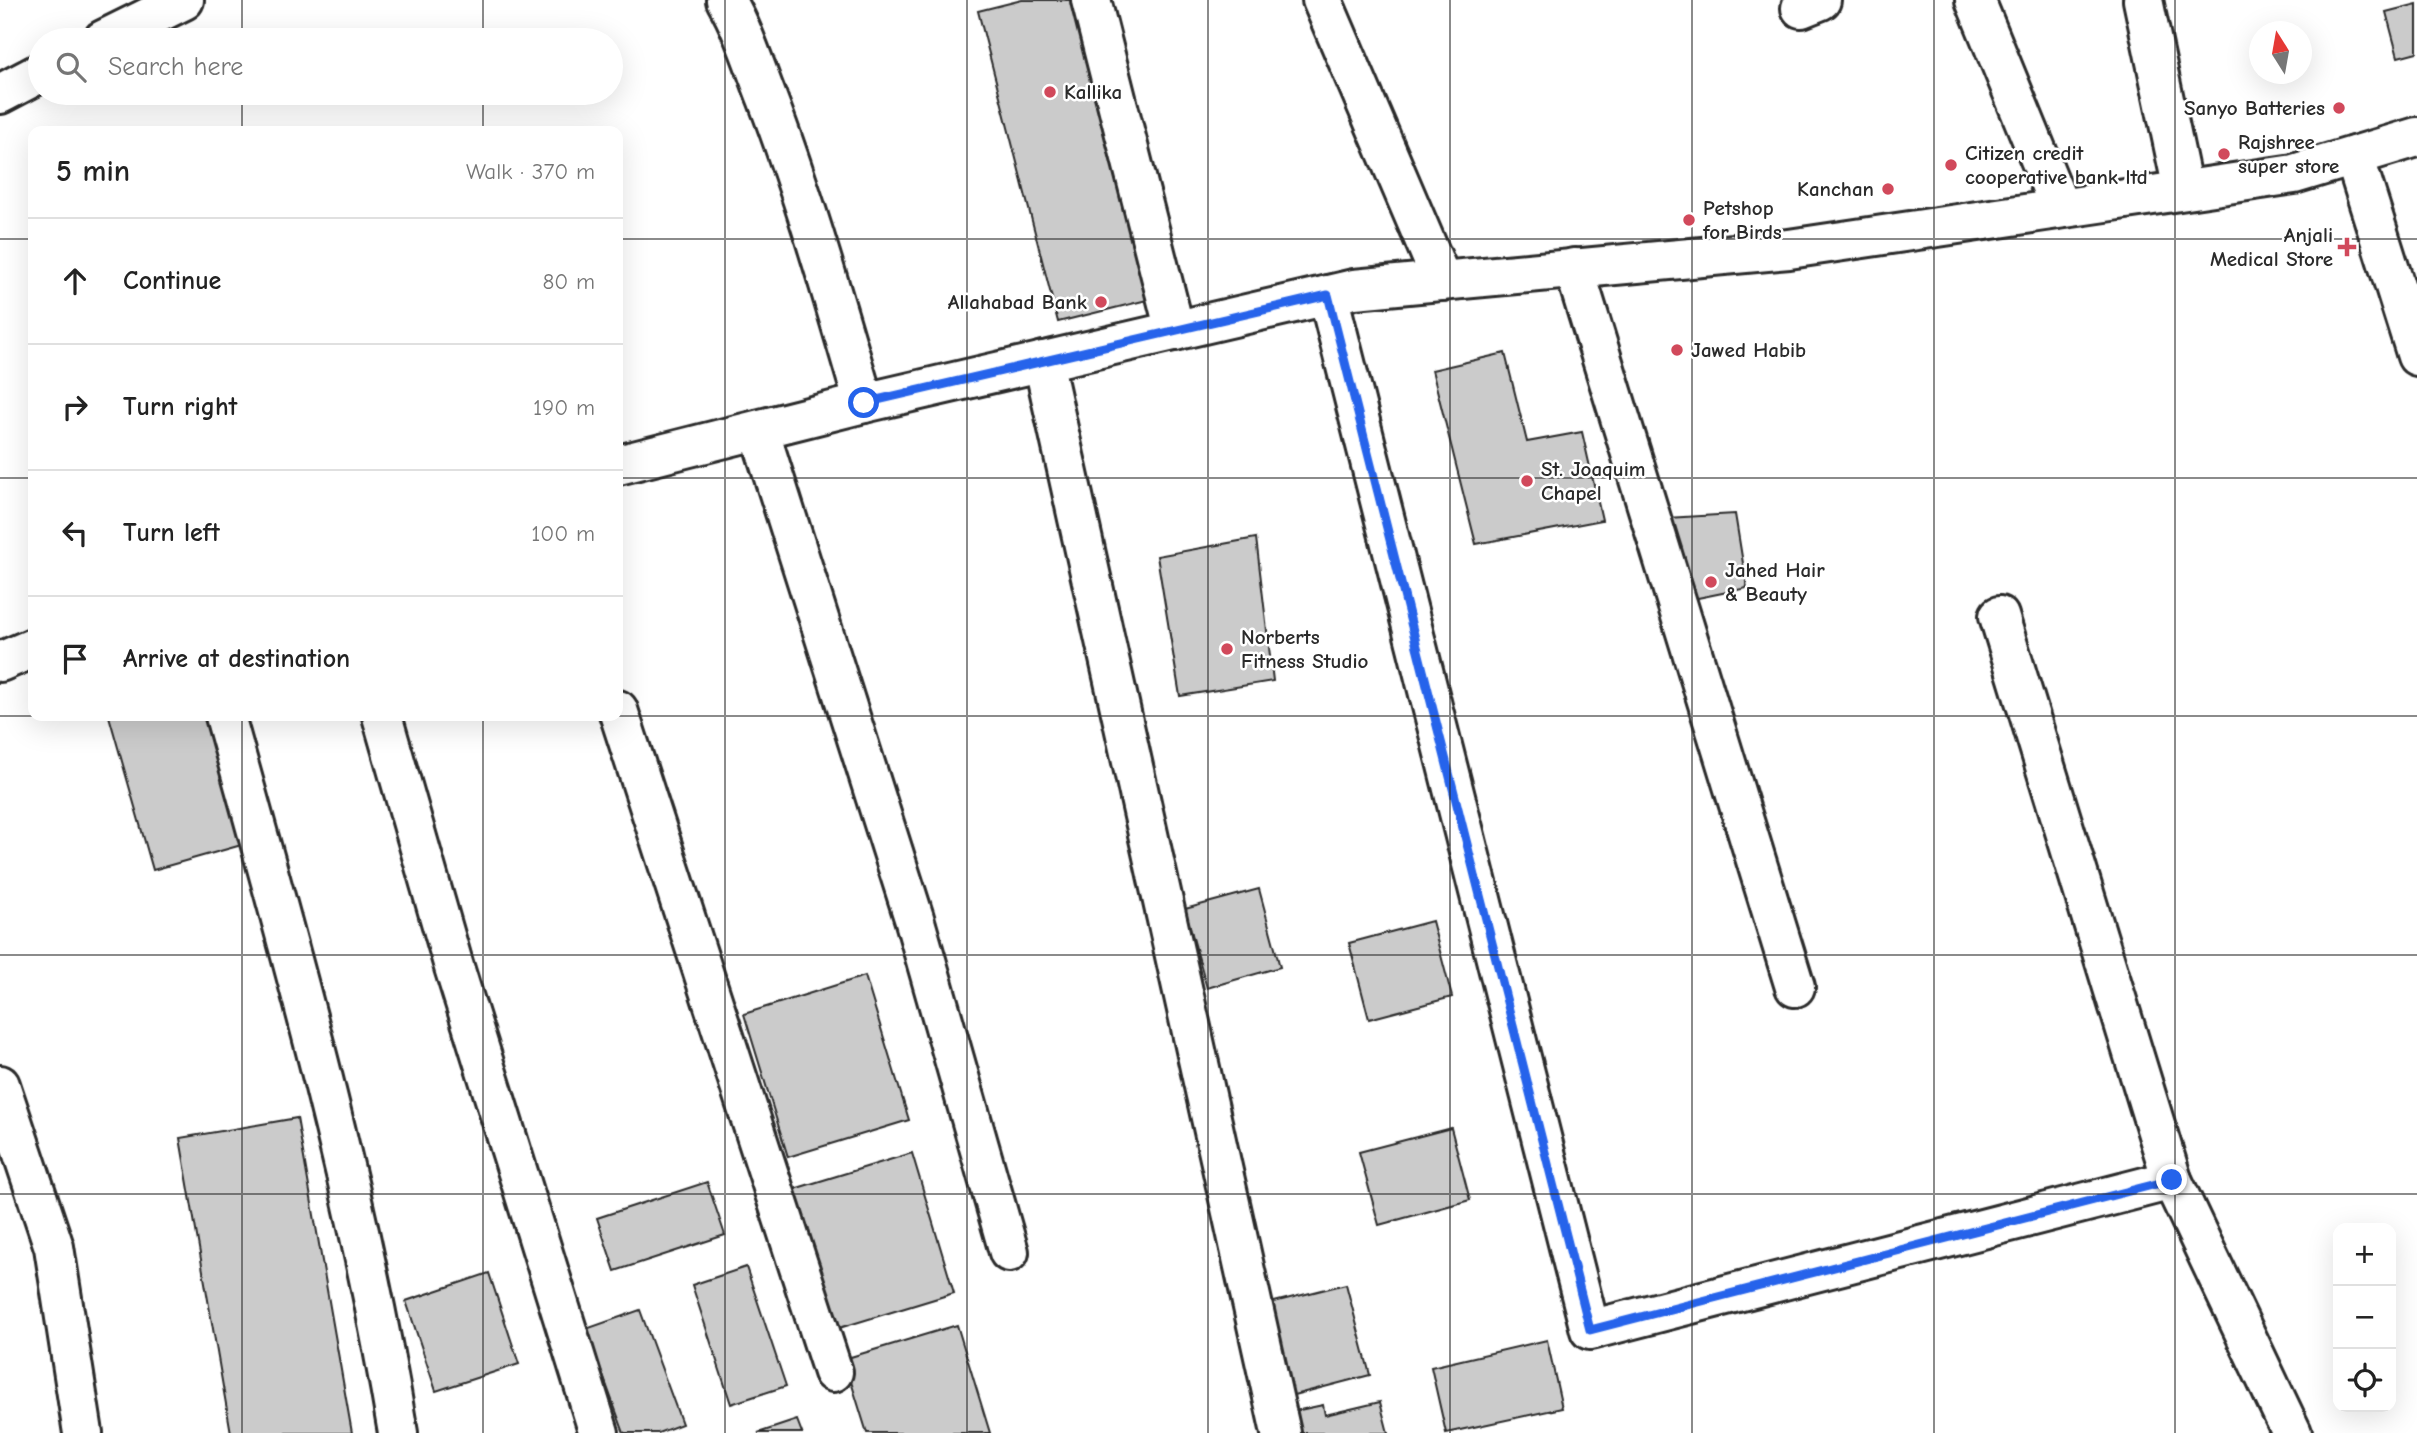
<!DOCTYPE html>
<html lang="en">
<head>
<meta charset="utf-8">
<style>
	body { margin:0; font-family:"Comic Neue",sans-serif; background:#f2f2f2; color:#222 }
	.controls { position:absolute; right:21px; bottom:21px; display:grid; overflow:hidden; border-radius:14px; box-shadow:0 7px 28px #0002 }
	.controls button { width:63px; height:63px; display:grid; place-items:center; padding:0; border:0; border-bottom:2px solid #e0e0e0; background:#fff; color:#222; font:35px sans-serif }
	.compass { position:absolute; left:2249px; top:21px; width:63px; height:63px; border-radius:50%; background:#fff; box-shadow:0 7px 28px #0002; rotate:349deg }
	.stop { position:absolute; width:21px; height:21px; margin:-16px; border:5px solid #2563eb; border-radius:50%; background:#fff }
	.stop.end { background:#2563eb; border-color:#fff; box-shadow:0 2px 7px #0008 }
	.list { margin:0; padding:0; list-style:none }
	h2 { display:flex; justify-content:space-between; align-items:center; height:91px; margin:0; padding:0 28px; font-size:30px }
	h2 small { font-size:23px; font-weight:400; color:#767676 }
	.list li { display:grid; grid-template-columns:46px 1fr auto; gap:21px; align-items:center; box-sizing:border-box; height:126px; padding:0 28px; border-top:2px solid #e0e0e0 }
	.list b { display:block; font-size:26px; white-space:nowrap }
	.list em { font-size:23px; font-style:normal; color:#767676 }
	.icon { flex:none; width:38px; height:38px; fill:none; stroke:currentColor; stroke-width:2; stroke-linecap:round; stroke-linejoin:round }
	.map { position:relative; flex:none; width:2417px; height:1433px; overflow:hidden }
	.search { position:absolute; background:#fff; box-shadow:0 7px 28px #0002; left:28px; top:28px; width:595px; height:77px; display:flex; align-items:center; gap:18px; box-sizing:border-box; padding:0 24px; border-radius:38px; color:#767676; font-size:26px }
	.panel { position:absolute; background:#fff; box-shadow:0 7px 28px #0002; left:28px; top:126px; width:595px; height:595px; border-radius:14px }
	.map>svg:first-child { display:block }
	.building { fill:#cbcbcb; stroke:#2b2b2b; stroke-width:2 }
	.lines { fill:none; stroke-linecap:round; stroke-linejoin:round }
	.minor-casing { stroke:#2b2b2b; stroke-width:44 }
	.major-casing { stroke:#2b2b2b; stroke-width:44 }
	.minor { stroke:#fff; stroke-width:38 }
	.major { stroke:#fff; stroke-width:38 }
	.route { stroke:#2563eb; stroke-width:9 }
	.grid { fill:none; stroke:#2b2b2b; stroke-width:2; stroke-opacity:0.55 }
	.poi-dot { fill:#d1495b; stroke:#fff; stroke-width:2.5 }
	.labels { text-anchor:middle; stroke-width:5; stroke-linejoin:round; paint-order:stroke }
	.poi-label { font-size:21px; font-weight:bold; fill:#2b2b2b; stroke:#fff; text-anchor:start }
</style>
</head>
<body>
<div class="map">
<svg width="2417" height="1433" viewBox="0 0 2417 1433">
	<rect width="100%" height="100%" fill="#fff"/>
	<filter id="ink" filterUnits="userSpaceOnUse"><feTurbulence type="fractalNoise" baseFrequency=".0143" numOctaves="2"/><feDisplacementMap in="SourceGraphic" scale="14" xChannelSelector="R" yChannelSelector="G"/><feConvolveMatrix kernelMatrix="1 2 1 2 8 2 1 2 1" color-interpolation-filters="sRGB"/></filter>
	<g filter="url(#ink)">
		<g class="building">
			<path d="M 1022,0 L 1075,0 L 1151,299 L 1058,322 L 978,11 Z"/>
			<path d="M 2417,4 L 2417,52 L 2398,57 L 2386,12 Z"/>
			<path d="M 1505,353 L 1527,442 L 1582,432 L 1602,520 L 1476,544 L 1432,370 Z"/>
			<path d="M 1735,514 L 1747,588 L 1683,601 L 1667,518 Z"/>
			<path d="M 1256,538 L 1273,681 L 1180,696 L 1157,556 Z"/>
			<path d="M 109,716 L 208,716 L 245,844 L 153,870 Z"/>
			<path d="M 1259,889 L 1280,967 L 1207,988 L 1185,909 Z"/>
			<path d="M 1432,921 L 1452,997 L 1369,1019 L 1349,943 Z"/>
			<path d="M 865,976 L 909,1120 L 788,1157 L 744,1014 Z"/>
			<path d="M 297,1118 L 352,1433 L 231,1433 L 180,1138 Z"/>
			<path d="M 1451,1128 L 1470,1200 L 1379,1225 L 1359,1152 Z"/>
			<path d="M 912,1153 L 954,1293 L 836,1329 L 794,1189 Z"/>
			<path d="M 707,1182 L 725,1235 L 615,1271 L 597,1218 Z"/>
			<path d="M 746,1267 L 786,1386 L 731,1404 L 692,1285 Z"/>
			<path d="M 489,1273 L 519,1364 L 436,1391 L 406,1301 Z"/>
			<path d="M 1346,1284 L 1370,1375 L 1286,1397 L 1262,1305 Z"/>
			<path d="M 640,1310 L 682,1424 L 658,1433 L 624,1433 L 586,1329 Z"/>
			<path d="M 957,1325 L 990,1433 L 867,1433 L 844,1359 Z"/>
			<path d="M 1547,1340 L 1562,1408 L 1446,1433 L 1431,1367 Z"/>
			<path d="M 1380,1402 L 1388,1433 L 1295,1433 L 1290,1412 L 1323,1405 L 1325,1415 Z"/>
			<path d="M 797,1420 L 802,1433 L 758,1433 Z"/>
		</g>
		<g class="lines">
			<g class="minor-casing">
				<g id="minor">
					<path d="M 726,0 C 744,31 754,65 767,98 C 805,198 834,301 864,403"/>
					<path d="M 1091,0 L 1175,331"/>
					<path d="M 1322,0 L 1442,281"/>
					<path d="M 1975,0 L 2060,208"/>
					<path d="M 2143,0 L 2183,190"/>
					<path d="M 1801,8 L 1821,0"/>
					<path d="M 103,40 L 184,0"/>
					<path d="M 0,94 L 40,73"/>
					<path d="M 2354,156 L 2417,356"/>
					<path d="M 1574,268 L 1795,987"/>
					<path d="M 1328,295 L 1590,1330 L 2172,1180 L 1999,616"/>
					<path d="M 1043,361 L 1281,1433"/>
					<path d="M 759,430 L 914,918 L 1009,1252"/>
					<path d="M 618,710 L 833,1372"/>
					<path d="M 225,716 C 291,952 358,1190 398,1433"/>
					<path d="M 382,716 L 454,967 L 599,1433"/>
					<path d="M 0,1085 L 54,1247 L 83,1433"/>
					<path d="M 2172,1180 L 2292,1433"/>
				</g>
			</g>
			<g class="major-casing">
				<g id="major">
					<path d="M 618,465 L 864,403 L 1354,289 L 1789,249 L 2294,174 L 2417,137"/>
					<path d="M 0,662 L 33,648"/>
				</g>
			</g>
			<use href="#minor" class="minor"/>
			<use href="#major" class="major"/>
		</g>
	</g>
	<g class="lines" filter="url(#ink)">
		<path class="route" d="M 864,403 L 1328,295 L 1590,1330 L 2172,1180"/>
	</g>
	<path class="grid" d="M 242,0 L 242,40M 483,0 L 483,40M 725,0 L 725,1433M 967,0 L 967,1433M 1208,0 L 1208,1433M 1450,0 L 1450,1433M 1692,0 L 1692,1433M 1934,0 L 1934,1433M 2175,0 L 2175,1433M 242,93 L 242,131M 483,93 L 483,131M 0,239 L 33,239M 618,239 L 2417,239M 0,478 L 33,478M 618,478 L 2417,478M 0,716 L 2417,716M 242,716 L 242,1433M 483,716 L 483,1433M 0,955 L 2417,955M 0,1194 L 2417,1194"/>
	<g class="poi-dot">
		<circle cx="1050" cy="92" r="7"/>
		<circle cx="2339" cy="108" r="7"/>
		<circle cx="2224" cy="154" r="7"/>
		<circle cx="1951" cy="165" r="7"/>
		<circle cx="1888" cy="189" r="7"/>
		<circle cx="1689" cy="220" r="7"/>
		<path d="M2343.5 236.5h7v7h7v7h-7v7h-7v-7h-7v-7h7z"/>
		<circle cx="1101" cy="302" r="7"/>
		<circle cx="1677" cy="350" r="7"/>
		<circle cx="1527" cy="481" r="7"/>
		<circle cx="1711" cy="582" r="7"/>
		<circle cx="1227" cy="649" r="7"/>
	</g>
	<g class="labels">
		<g class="poi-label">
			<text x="1064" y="99">Kallika</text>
			<text x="2325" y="115" text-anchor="end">Sanyo Batteries</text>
			<text x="2238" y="149">Rajshree<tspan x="2238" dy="24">super store</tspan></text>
			<text x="1965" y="160">Citizen credit<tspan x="1965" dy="24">cooperative bank ltd</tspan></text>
			<text x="1874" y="196" text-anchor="end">Kanchan</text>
			<text x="1703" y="215">Petshop<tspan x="1703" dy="24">for Birds</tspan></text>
			<text x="2333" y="242" text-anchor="end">Anjali<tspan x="2333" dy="24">Medical Store</tspan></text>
			<text x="1087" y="309" text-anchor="end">Allahabad Bank</text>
			<text x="1691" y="357">Jawed Habib</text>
			<text x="1541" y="476">St. Joaquim<tspan x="1541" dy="24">Chapel</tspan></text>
			<text x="1725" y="577">Jahed Hair<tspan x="1725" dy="24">&amp; Beauty</tspan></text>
			<text x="1241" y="644">Norberts<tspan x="1241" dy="24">Fitness Studio</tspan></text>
		</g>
	</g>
</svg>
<div class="controls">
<button>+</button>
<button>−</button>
<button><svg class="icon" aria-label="locate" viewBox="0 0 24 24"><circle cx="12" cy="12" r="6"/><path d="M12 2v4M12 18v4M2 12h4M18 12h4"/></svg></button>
</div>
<svg class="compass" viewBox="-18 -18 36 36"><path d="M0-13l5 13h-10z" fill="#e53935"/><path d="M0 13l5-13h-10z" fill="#767676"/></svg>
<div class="stop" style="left:864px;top:403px"></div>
<div class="stop end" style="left:2172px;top:1180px"></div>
<div class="search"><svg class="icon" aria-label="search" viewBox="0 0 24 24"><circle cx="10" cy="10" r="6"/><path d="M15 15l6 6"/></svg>Search here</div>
<section class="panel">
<h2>5 min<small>Walk · 370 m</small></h2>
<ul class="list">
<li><svg class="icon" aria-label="ahead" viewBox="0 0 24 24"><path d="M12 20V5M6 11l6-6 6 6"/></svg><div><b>Continue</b></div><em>80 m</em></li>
<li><svg class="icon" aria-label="right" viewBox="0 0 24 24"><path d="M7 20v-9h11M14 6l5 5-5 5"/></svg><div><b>Turn right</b></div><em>190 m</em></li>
<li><svg class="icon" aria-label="left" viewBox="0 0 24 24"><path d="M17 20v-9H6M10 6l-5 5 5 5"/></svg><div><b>Turn left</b></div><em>100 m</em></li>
<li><svg class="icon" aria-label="arrive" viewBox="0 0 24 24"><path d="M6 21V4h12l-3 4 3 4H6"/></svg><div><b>Arrive at destination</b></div></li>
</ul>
</section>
</div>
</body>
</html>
